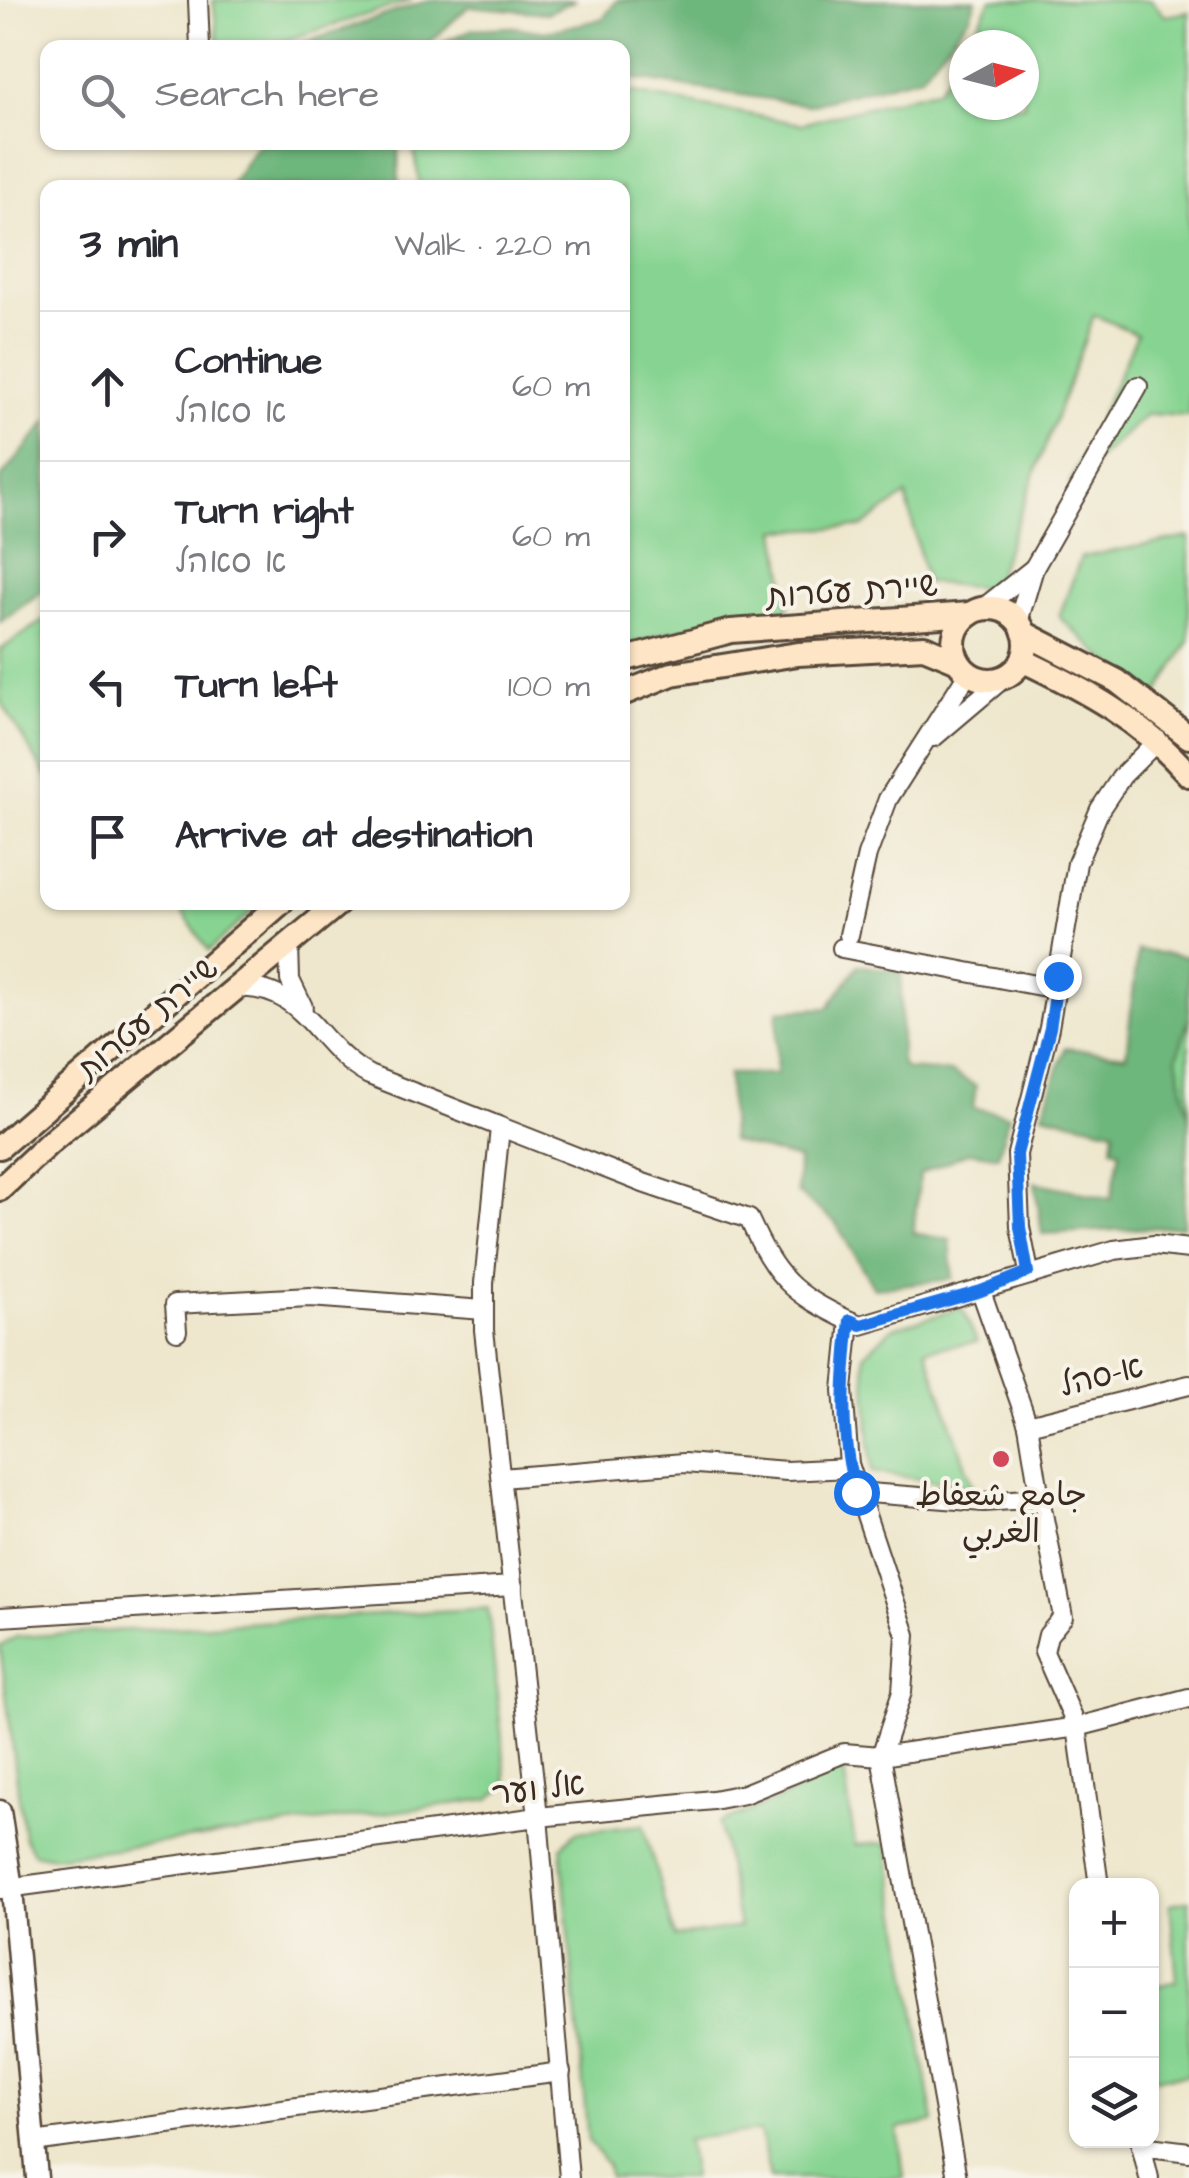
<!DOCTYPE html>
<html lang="en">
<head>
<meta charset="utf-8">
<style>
	body { margin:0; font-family:"Architects Daughter","Playpen Sans Arabic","Playpen Sans Hebrew",sans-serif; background:#f7f7f7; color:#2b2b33 }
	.controls { position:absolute; right:30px; bottom:30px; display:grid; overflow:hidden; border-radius:20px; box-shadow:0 2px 8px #0004 }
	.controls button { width:90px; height:90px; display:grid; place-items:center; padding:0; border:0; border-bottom:2px solid #e1e1e2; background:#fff; color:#2b2b33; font:50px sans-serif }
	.compass { position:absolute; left:949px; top:30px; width:90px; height:90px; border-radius:50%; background:#fff; box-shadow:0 2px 8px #0004; rotate:83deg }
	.stop { position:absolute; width:30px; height:30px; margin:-22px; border:8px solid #1a73e8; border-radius:50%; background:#fff }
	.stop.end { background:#1a73e8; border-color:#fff; box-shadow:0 2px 10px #0008 }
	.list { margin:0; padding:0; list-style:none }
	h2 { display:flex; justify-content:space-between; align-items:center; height:130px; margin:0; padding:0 40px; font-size:42px }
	h2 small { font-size:32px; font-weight:400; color:#7c7c81 }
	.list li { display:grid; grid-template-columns:65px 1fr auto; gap:30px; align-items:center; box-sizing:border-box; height:150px; padding:0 40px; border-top:2px solid #e1e1e2 }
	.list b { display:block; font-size:38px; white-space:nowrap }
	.list p { margin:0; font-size:32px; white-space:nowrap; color:#7c7c81 }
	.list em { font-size:32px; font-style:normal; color:#7c7c81 }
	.icon { flex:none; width:55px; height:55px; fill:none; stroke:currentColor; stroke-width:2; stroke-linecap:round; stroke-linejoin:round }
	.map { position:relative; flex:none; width:1189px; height:2178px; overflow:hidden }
	.search { position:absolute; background:#fff; box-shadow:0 2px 8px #0004; left:40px; top:40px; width:590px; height:110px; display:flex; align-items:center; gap:25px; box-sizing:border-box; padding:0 35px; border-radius:20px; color:#7c7c81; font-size:38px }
	.panel { position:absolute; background:#fff; box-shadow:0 2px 8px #0004; left:40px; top:180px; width:590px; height:730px; border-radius:20px }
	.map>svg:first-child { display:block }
	.green { fill:#87d492; stroke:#617f58; stroke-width:2.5 }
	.forest { fill:#6db67c; stroke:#54704d; stroke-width:2.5 }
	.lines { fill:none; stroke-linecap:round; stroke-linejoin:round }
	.minor-casing { stroke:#564638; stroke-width:22 }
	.tertiary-casing { stroke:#564638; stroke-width:25 }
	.secondary-casing { stroke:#564638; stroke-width:28 }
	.minor { stroke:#fff; stroke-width:18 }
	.tertiary { stroke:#fff; stroke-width:20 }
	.secondary { stroke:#fee5c5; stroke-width:22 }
	.route { stroke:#1a73e8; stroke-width:12 }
	.poi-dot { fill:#d1495b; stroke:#f7f3e8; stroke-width:4 }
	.labels { text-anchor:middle; stroke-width:8; stroke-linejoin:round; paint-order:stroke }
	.street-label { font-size:32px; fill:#3b2a1e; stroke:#f7f3e8 }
	.poi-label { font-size:32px; fill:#3b2a1e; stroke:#f7f3e8 }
</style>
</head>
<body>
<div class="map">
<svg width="1189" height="2178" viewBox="0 0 1189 2178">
	<rect width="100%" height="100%" fill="#f7f3e8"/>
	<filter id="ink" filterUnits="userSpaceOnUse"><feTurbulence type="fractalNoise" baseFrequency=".01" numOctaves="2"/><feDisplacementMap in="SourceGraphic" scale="20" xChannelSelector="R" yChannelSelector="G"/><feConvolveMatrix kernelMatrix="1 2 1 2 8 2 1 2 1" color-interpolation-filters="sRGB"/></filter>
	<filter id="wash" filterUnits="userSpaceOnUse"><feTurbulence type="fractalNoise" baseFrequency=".0048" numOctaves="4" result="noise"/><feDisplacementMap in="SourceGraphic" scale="40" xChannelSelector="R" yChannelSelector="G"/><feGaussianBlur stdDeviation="2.25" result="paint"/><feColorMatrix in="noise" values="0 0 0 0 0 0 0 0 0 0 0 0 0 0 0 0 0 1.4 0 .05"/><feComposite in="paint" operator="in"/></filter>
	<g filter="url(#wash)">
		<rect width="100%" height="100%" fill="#eee7cd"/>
		<g class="green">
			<path d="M 213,0 L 412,0 L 265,47 L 219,47 Z"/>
			<path d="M 991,0 L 1151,0 L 1165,16 L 1189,12 L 1189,416 L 1147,414 L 1069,486 L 1137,334 L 1094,315 L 992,589 L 926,582 L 906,495 L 862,527 L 777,530 L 789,608 L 661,634 L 623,648 L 622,188 L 420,187 L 413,143 L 622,142 L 623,91 L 801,124 L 938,89 L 964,50 L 964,105 L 1024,105 L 1024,45 L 967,45 Z"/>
			<path d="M 1189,537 L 1189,641 L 1153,702 L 1059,617 L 1081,557 Z"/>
			<path d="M 47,618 L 47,778 L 0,700 L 0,650 Z"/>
			<path d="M 176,903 L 261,903 L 209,951 Z"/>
			<path d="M 1189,1018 L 1189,1120 L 1177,1058 Z"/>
			<path d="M 962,1308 L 977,1342 L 926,1349 L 973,1487 L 872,1472 L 864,1355 L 892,1328 Z"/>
			<path d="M 488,1608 L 507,1786 L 489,1799 L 53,1857 L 33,1853 L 24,1837 L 0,1647 L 16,1637 Z"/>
			<path d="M 843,1764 L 855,1845 L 887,1843 L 934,2122 L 898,2129 L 904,2178 L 770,2178 L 760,2131 L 687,2139 L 693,2178 L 609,2178 L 608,2166 L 588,2140 L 561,1847 L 576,1832 L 643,1825 L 675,1937 L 739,1927 L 719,1823 L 780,1799 Z"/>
			<path d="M 1189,1900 L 1189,2075 L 1152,2078 L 1152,1987 L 1177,1981 L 1170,1904 Z"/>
		</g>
		<g class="forest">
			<path d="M 429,0 L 576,0 L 547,13 L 469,6 L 425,47 L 292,47 Z"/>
			<path d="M 617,0 L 976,0 L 970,16 L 921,76 L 808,105 L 623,77 L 622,48 L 445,47 L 444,42 L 473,29 L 514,27 L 545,32 L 603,19 Z"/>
			<path d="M 259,143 L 398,143 L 399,187 L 229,187 Z"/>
			<path d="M 47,422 L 47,588 L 0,622 L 0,479 Z"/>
			<path d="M 1138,950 L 1189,957 L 1189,1018 L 1177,1058 L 1189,1120 L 1183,1226 L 1042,1234 L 1035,1182 L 1111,1199 L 1120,1150 L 1112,1148 L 1114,1130 L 1043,1114 L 1065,1048 L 1126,1055 Z"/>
			<path d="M 858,965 L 901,972 L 901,1062 L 905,1069 L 950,1072 L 976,1086 L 973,1108 L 1009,1115 L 998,1156 L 969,1152 L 920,1174 L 913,1233 L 950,1240 L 953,1279 L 874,1288 L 835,1222 L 797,1193 L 798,1159 L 731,1141 L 728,1074 L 776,1074 L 778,1011 L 828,1008 Z"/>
		</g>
	</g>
	<g filter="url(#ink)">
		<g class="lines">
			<g class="minor-casing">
				<g id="minor">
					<path d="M 198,0 L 200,48"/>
					<path d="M 982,609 L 1034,568"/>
					<path d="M 1018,622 L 1034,568 L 1138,386"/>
					<path d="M 934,737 L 1006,676"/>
					<path d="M 849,935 L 867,855 L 888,799 L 965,678 L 965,669"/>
					<path d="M 289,943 L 290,980 L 303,1007"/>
					<path d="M 842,948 L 1056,989"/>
					<path d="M 234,988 C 306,983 314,1046 369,1075 L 643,1183 L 749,1219 C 776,1278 791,1293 850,1321"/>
					<path d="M 500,1128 L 484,1283 L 484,1330 L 538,1817 L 569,2178"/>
					<path d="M 1029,1272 L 1020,1227 L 1017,1154 L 1049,1028 L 1077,863 L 1100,809 L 1122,776 L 1158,740"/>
					<path d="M 177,1331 L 175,1304 L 310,1297 L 484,1310"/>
					<path d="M 1028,1425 L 1189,1385"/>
					<path d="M 501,1478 L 684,1463 L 787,1471 L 850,1468"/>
					<path d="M 856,1492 L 984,1502 L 1040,1498 L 1028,1425 L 981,1291"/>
					<path d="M 1040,1498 L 1063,1617 L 1048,1635 L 1044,1652 L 1077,1727 L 1099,1886"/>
					<path d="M 0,1617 L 513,1586"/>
					<path d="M 0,1889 L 538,1817 L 713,1800 L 744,1794 L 844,1753 L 881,1756 L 1077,1727 L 1189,1698"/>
					<path d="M 1140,2140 L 1149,2178"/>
					<path d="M 33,2142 L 561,2072"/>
					<path d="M 1141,2146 L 1189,2152"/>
					<path d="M 957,2178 L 881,1756 L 902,1692 L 906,1635 L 849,1464 L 843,1390 L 850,1321 L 861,1325 L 1114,1250 L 1154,1245 L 1189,1249"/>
				</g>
			</g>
			<g class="tertiary-casing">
				<path id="tertiary" d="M 0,1811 L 12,1888 L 37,2178"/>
			</g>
			<g class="secondary-casing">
				<g id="secondary">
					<circle cx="990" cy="644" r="36"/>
					<path d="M 1024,633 L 1117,681 L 1189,737"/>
					<path d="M 622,660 L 731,631 L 970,614"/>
					<path d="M 1022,660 C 1087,691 1141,720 1189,775"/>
					<path d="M 622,694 L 672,674 L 798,654 L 924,647 L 958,661"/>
					<path d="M 0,1147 L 282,902"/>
					<path d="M 0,1189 L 48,1144 L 340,902"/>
				</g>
			</g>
			<use href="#minor" class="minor"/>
			<use href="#tertiary" class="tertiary"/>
			<use href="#secondary" class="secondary"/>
		</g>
	</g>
	<g class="lines" filter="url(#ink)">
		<path class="route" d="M 856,1492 C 839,1437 844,1377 850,1320 L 861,1325 L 981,1291 L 1028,1272 L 1020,1227 L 1017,1154 L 1050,1028 L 1058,976"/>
	</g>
	<circle class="poi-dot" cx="1001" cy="1459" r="10"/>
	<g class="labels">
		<g class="street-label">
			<text transform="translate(852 590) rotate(-4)" y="11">שיירת עטרות</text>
			<text transform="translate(147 1018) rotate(-40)" y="11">שיירת עטרות</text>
			<text transform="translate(1101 1375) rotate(-14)" y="11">א-סהל</text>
			<text transform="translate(538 1788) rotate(-7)" y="11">אל וער</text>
		</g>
		<g class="poi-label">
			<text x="1001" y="1505">جامع شعفاط<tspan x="1001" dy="37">الغربي</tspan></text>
		</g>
	</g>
</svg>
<div class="controls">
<button>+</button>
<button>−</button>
<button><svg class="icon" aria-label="layers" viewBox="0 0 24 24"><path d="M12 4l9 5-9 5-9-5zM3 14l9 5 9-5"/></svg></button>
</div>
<svg class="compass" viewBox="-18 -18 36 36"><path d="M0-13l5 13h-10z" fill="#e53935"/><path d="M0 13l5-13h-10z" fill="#7c7c81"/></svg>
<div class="stop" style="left:856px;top:1492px"></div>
<div class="stop end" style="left:1058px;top:976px"></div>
<div class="search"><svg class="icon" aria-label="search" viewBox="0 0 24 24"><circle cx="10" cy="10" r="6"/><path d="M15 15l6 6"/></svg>Search here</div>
<section class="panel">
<h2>3 min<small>Walk · 220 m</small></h2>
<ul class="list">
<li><svg class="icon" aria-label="ahead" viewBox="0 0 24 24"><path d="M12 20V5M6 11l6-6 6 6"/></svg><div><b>Continue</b><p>א סאהל</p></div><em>60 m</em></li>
<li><svg class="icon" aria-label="right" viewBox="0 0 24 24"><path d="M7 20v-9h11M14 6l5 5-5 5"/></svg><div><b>Turn right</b><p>א סאהל</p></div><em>60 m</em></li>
<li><svg class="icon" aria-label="left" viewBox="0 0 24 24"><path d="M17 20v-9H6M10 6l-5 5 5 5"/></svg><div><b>Turn left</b></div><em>100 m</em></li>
<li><svg class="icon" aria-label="arrive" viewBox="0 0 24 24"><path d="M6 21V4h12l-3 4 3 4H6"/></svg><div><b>Arrive at destination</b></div></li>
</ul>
</section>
</div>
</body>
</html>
